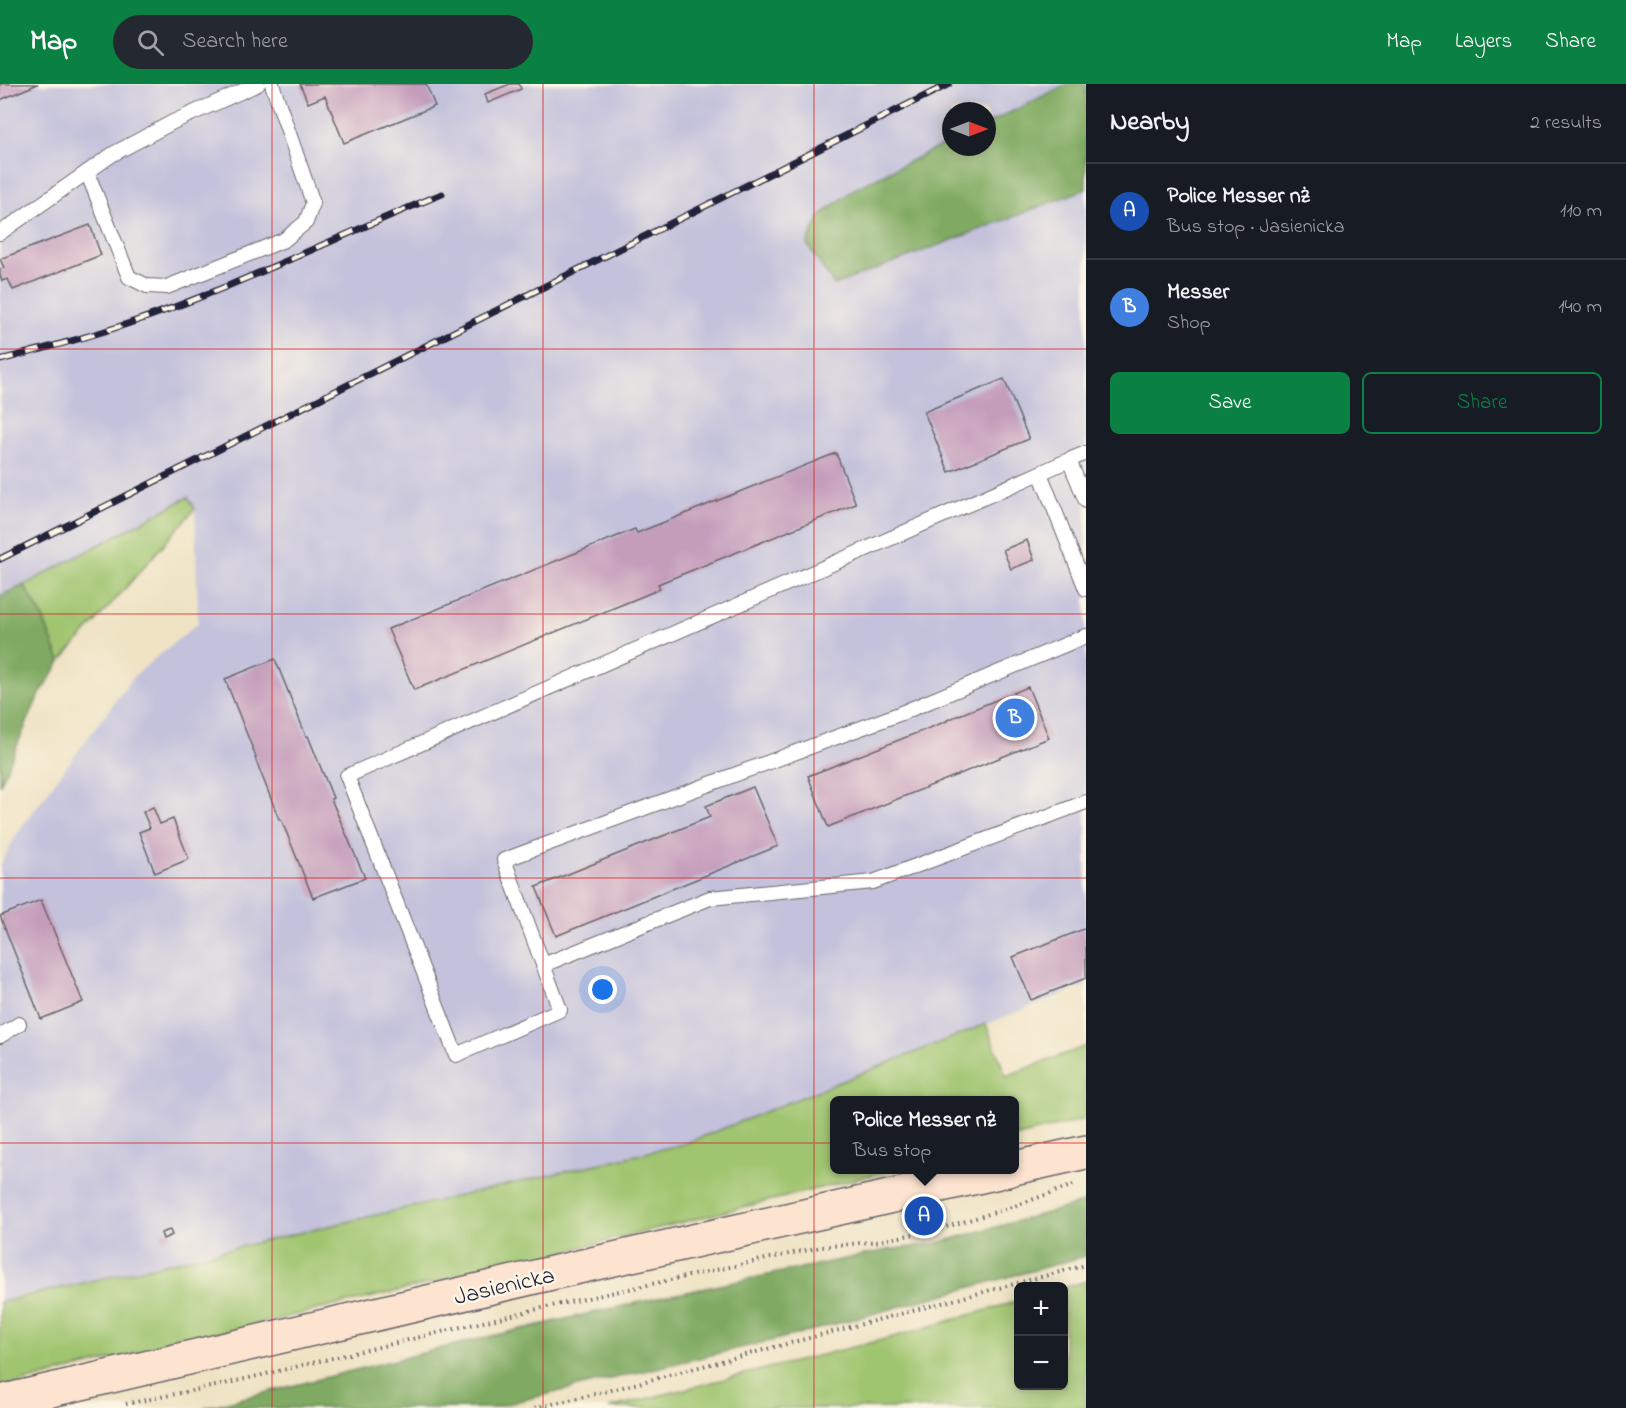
<!DOCTYPE html>
<html lang="en">
<head>
<meta charset="utf-8">
<style>
	body { margin:0; font-family:"Indie Flower",sans-serif; background:#242831; color:#f1f3f6 }
	.controls { position:absolute; right:18px; bottom:18px; display:grid; overflow:hidden; border-radius:9px; box-shadow:0 3px 15px #0003 }
	.controls button { width:54px; height:54px; display:grid; place-items:center; padding:0; border:0; border-bottom:2px solid #363941; background:#171b24; color:#f1f3f6; font:30px sans-serif }
	.compass { position:absolute; left:942px; top:18px; width:54px; height:54px; border-radius:50%; background:#171b24; box-shadow:0 3px 15px #0003; rotate:90deg }
	.you { position:absolute; left:603px; top:906px; width:21px; height:21px; margin:-15px; border:4px solid #fff; border-radius:50%; background:#1a73e8; box-shadow:0 0 0 9px #1a73e833 }
	.badge { display:grid; place-items:center; width:39px; height:39px; border-radius:50%; background:#0b8043; color:#fff; font-size:20px; font-weight:700 }
	.pin { position:absolute; translate:-50% -50%; border:3px solid #fff; box-shadow:0 2px 6px #0006 }
	.popup { position:absolute; left:830px; top:1012px; width:189px; height:78px; box-sizing:border-box; display:grid; place-content:center; border-radius:9px; background:#171b24; filter:drop-shadow(0 2px 4px #0005); font-size:20px; white-space:nowrap; color:#9ea1a6 }
	.popup b { font-size:22px; color:#f1f3f6 }
	.popup::after { content:''; position:absolute; left:50%; top:100%; margin-left:-12px; border:12px solid transparent; border-top-color:#171b24 }
	.list { margin:0; padding:0; list-style:none }
	h2 { display:flex; justify-content:space-between; align-items:center; height:78px; margin:0; padding:0 24px; font-size:26px }
	h2 small { font-size:20px; font-weight:400; color:#9ea1a6 }
	.list li { display:grid; grid-template-columns:39px 1fr auto; gap:18px; align-items:center; box-sizing:border-box; height:96px; padding:0 24px; border-top:2px solid #363941 }
	.list b { display:block; font-size:22px; white-space:nowrap }
	.list p { margin:0; font-size:20px; white-space:nowrap; color:#9ea1a6 }
	.list em { font-size:20px; font-style:normal; color:#9ea1a6 }
	.actions { display:flex; gap:12px; padding:18px 24px }
	.actions a { flex:1; padding:14px 0; border:2px solid #0b8043; border-radius:9px; text-align:center; font-size:21px; color:#0b8043 }
	.actions .main { background:#0b8043; color:#fff }
	.icon { flex:none; width:33px; height:33px; fill:none; stroke:currentColor; stroke-width:2; stroke-linecap:round; stroke-linejoin:round }
	.map { position:relative; flex:none; width:1086px; height:1324px; overflow:hidden }
	header { display:flex; align-items:center; gap:36px; box-sizing:border-box; height:84px; padding:0 30px; background:#0b8043; color:#fff }
	header strong { font-size:28px }
	nav { display:flex; gap:33px; margin-inline-start:auto; font-size:21px }
	.search { width:420px; height:54px; background:#242831; display:flex; align-items:center; gap:15px; box-sizing:border-box; padding:0 21px; border-radius:33px; color:#9ea1a6; font-size:22px }
	main { display:flex }
	aside { flex:1; background:#171b24 }
	.map>svg:first-child { display:block }
	.industrial { fill:#c3c1db }
	.green { fill:#a0c570; stroke:#617456; stroke-width:1.5 }
	.forest { fill:#80aa62; stroke:#51664e; stroke-width:1.5 }
	.building { fill:#c49dbb }
	.lines { fill:none; stroke-linecap:round; stroke-linejoin:round }
	.lane-casing { stroke:#6a666b; stroke-width:16 }
	.secondary-casing { stroke:#6a666b; stroke-width:36 }
	.path { stroke:#6a666b; stroke-width:4; stroke-dasharray:1.5 4.5; stroke-linecap:butt }
	.lane { stroke:#fff; stroke-width:14 }
	.secondary { stroke:#fde4d1; stroke-width:33 }
	.rail-casing { stroke:#22223b; stroke-width:7 }
	.rail { stroke:#fcf5e5; stroke-width:4.5; stroke-dasharray:14; stroke-linecap:butt }
	.grid { fill:none; stroke:#d62828; stroke-width:1.5; stroke-opacity:0.55 }
	.labels { text-anchor:middle; stroke-width:5; stroke-linejoin:round; paint-order:stroke }
	.street-label { font-size:24px; fill:#22223b; stroke:#fcf5e5 }
</style>
</head>
<body>
<header>
<strong>Map</strong>
<div class="search"><svg class="icon" aria-label="search" viewBox="0 0 24 24"><circle cx="10" cy="10" r="6"/><path d="M15 15l6 6"/></svg>Search here</div>
<nav><a>Map</a><a>Layers</a><a>Share</a></nav>
</header>
<main>
<div class="map">
<svg width="1086" height="1324" viewBox="0 0 1086 1324">
	<rect width="100%" height="100%" fill="#fcf5e5"/>
	<filter id="ink" filterUnits="userSpaceOnUse"><feTurbulence type="fractalNoise" baseFrequency=".0167" numOctaves="2"/><feDisplacementMap in="SourceGraphic" scale="12" xChannelSelector="R" yChannelSelector="G"/><feConvolveMatrix kernelMatrix="1 2 1 2 8 2 1 2 1" color-interpolation-filters="sRGB"/></filter>
	<filter id="wash" filterUnits="userSpaceOnUse"><feTurbulence type="fractalNoise" baseFrequency=".008" numOctaves="4" result="noise"/><feDisplacementMap in="SourceGraphic" scale="24" xChannelSelector="R" yChannelSelector="G"/><feGaussianBlur stdDeviation="1.35" result="paint"/><feColorMatrix in="noise" values="0 0 0 0 0 0 0 0 0 0 0 0 0 0 0 0 0 1.4 0 .05"/><feComposite in="paint" operator="in"/></filter>
	<g filter="url(#wash)">
		<rect width="100%" height="100%" fill="#efe3c4"/>
		<path class="industrial" d="M 0,0 L 1067,0 L 987,40 L 987,27 L 951,27 L 951,57 L 856,104 L 835,201 L 1086,105 L 1086,901 L 684,1060 L 0,1218 L 0,782 L 17,749 L 134,592 L 198,539 L 195,425 L 188,413 L 24,501 L 0,512 Z"/>
		<g class="green">
			<path d="M 188,413 L 195,425 L 60,578 L 42,532 L 24,501 Z"/>
			<path d="M 986,940 L 1006,992 L 1086,962 L 1086,1035 L 1014,1053 L 1014,1016 L 834,1016 L 834,1086 L 893,1086 L 493,1185 L 187,1256 L 0,1304 L 0,1218 L 684,1060 Z"/>
			<path d="M 1086,1197 L 1086,1324 L 609,1324 L 897,1252 L 1018,1217 L 1018,1302 L 1064,1302 L 1064,1204 Z"/>
		</g>
		<g class="forest">
			<path d="M 1067,0 L 1086,0 L 1086,105 L 834,201 L 807,160 L 820,132 L 856,104 L 951,57 L 951,63 L 987,63 L 987,40 Z"/>
			<path d="M 24,501 L 42,532 L 60,578 L 38,613 L 0,701 L 0,512 Z"/>
			<path d="M 1086,1118 L 1086,1172 L 795,1251 L 490,1324 L 204,1324 L 474,1256 L 653,1215 L 887,1166 L 934,1160 Z"/>
		</g>
		<g id="blocks">
			<g class="building">
				<path d="M 0,0 L 38,0 L 0,16 Z"/>
				<path d="M 300,0 L 426,0 L 435,22 L 344,59 L 325,12 L 308,19 Z"/>
				<path d="M 510,0 L 519,0 L 521,5 L 488,19 L 485,10 Z"/>
				<path d="M 90,141 L 101,171 L 13,206 L 8,195 L 2,197 L 0,191 L 0,185 L 4,184 L 0,175 Z"/>
				<path d="M 1004,295 L 1029,355 L 949,388 L 924,328 Z"/>
				<path d="M 836,369 L 856,420 L 658,500 L 660,505 L 414,606 L 388,545 L 635,445 L 637,449 Z"/>
				<path d="M 1027,456 L 1034,476 L 1011,485 L 1003,466 Z"/>
				<path d="M 275,575 L 306,652 L 308,652 L 333,714 L 331,715 L 365,794 L 313,814 L 281,735 L 279,735 L 255,674 L 256,673 L 225,595 Z"/>
				<path d="M 1028,603 L 1049,654 L 828,743 L 808,692 L 947,637 L 947,636 Z"/>
				<path d="M 753,703 L 778,762 L 556,852 L 536,803 L 710,733 L 706,722 Z"/>
				<path d="M 153,723 L 160,740 L 173,735 L 189,775 L 155,789 L 139,748 L 150,744 L 143,728 Z"/>
				<path d="M 41,816 L 83,918 L 41,935 L 0,832 Z"/>
				<path d="M 1086,844 L 1086,894 L 1031,916 L 1013,873 Z"/>
				<path d="M 170,1146 L 172,1151 L 163,1155 L 161,1149 Z"/>
			</g>
		</g>
	</g>
	<g filter="url(#ink)">
		<use href="#blocks" fill-opacity="0" stroke="#6a666b" stroke-width="1.5"/>
		<g class="lines">
			<g class="lane-casing">
				<g id="lane">
					<path d="M 87,88 L 129,193 L 147,202 L 167,203 L 284,156 L 306,138 L 313,119 L 272,0"/>
					<path d="M 0,149 L 113,70 L 173,38 L 258,0"/>
					<path d="M 1086,369 L 1069,376 L 1086,417"/>
					<path d="M 1040,389 L 1069,376"/>
					<path d="M 1086,505 L 1040,389 L 347,692 L 456,971 L 560,926 L 504,776 L 899,630 L 1086,552"/>
					<path d="M 543,881 L 710,814 L 873,798 L 1086,718"/>
					<path d="M 0,952 L 19,940"/>
				</g>
			</g>
			<g class="secondary-casing">
				<g id="secondary">
					<path d="M 1014,1084 L 1086,1068"/>
					<path d="M 0,1318 L 552,1189 L 1008,1086"/>
				</g>
			</g>
			<g class="path">
				<path d="M 126,1320 L 220,1301 L 533,1226 L 821,1163 L 880,1157 L 939,1145 L 1009,1124 L 1074,1101"/>
				<path d="M 535,1324 L 608,1307 L 1086,1181"/>
			</g>
			<use href="#lane" class="lane"/>
			<use href="#secondary" class="secondary"/>
			<g class="rail-casing">
				<g id="rail">
					<path d="M 0,276 C 43,265 85,254 127,240 C 235,204 337,152 442,110"/>
					<path d="M 0,475 L 949,0"/>
				</g>
			</g>
			<use href="#rail" class="rail"/>
		</g>
	</g>
	<path class="grid" d="M 272,0 L 272,1324M 543,0 L 543,1324M 814,0 L 814,1324M 0,265 L 1086,265M 0,530 L 1086,530M 0,794 L 1086,794M 0,1059 L 1086,1059"/>
	<g class="labels">
		<g class="street-label">
			<text transform="translate(504 1201) rotate(-13)" y="8">Jasienicka</text>
		</g>
	</g>
</svg>
<div class="controls">
<button>+</button>
<button>−</button>
</div>
<svg class="compass" viewBox="-18 -18 36 36"><path d="M0-13l5 13h-10z" fill="#e53935"/><path d="M0 13l5-13h-10z" fill="#9ea1a6"/></svg>
<div class="you"></div>
<div class="pin badge" style="left:924px;top:1132px;background:#1a4fb4">A</div>
<div class="popup"><b>Police Messer nż</b>Bus stop</div>
<div class="pin badge" style="left:1015px;top:634px;background:#3f7fe0">B</div>
</div>
<aside>
<h2>Nearby<small>2 results</small></h2>
<ul class="list">
<li><span class="badge" style="background:#1a4fb4">A</span><div><b>Police Messer nż</b><p>Bus stop · Jasienicka</p></div><em>110 m</em></li>
<li><span class="badge" style="background:#3f7fe0">B</span><div><b>Messer</b><p>Shop</p></div><em>140 m</em></li>
</ul>
<div class="actions"><a class="main">Save</a><a>Share</a></div>
</aside>
</main>
</body>
</html>
